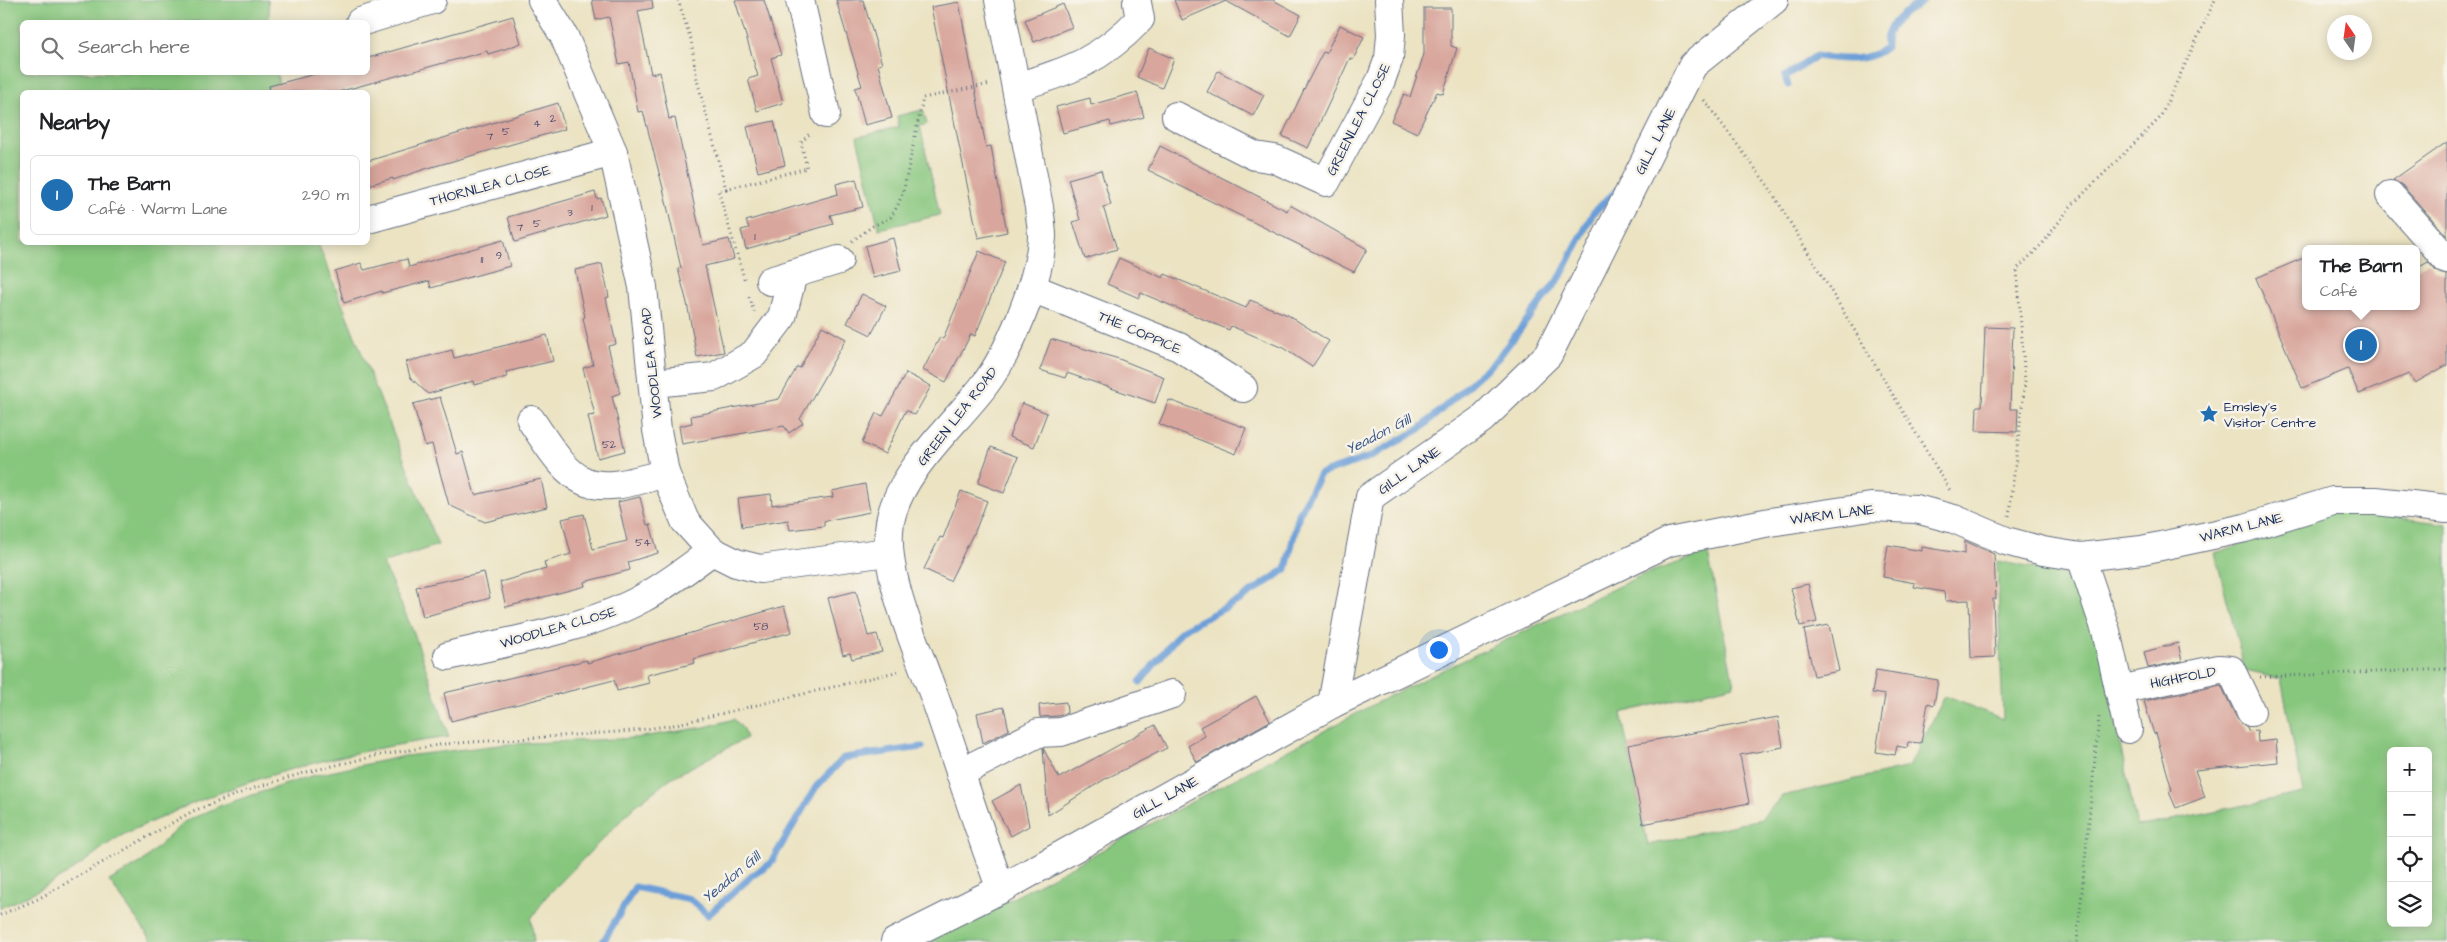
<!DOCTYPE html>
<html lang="en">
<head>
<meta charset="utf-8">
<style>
	body { margin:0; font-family:"Architects Daughter",sans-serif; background:#f2f2f2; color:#202124 }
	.controls { position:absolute; right:15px; bottom:15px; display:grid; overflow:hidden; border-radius:8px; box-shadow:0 2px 12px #0003 }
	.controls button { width:45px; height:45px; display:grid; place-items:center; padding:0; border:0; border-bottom:1px solid #e0e0e0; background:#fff; color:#202124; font:25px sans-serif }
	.compass { position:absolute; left:2327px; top:15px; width:45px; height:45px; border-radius:50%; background:#fff; box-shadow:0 2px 12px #0003; rotate:347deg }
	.you { position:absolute; left:1438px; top:649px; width:18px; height:18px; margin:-12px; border:4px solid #fff; border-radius:50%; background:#1a73e8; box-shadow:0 0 0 8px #1a73e833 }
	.badge { display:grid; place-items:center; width:32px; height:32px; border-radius:50%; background:#1f6fb2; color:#fff; font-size:16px; font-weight:700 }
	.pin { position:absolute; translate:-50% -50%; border:2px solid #fff; box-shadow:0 1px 5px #0006 }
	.popup { position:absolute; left:2302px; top:245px; width:118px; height:65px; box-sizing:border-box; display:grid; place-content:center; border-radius:8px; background:#fff; filter:drop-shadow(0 1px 4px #0005); font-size:16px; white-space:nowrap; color:#757577 }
	.popup b { font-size:19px; color:#202124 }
	.popup::after { content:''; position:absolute; left:50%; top:100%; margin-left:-10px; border:10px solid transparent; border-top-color:#fff }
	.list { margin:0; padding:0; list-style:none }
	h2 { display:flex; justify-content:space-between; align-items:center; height:65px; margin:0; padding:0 20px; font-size:21px }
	h2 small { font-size:16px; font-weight:400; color:#757577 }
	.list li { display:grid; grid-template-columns:32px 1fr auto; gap:15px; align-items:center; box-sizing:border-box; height:80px; margin:0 10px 10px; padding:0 10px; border:1px solid #e0e0e0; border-radius:8px }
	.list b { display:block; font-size:19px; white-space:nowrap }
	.list p { margin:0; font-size:16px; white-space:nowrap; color:#757577 }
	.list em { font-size:16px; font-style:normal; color:#757577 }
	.icon { flex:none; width:28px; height:28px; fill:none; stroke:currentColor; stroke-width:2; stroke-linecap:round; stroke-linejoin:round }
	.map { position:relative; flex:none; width:2447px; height:942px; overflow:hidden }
	.search { position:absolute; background:#fff; box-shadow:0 2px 12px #0003; left:20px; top:20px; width:350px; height:55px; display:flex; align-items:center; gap:12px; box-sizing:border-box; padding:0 18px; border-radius:8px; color:#757577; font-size:19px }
	.panel { position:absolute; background:#fff; box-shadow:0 2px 12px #0003; left:20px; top:90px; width:350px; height:155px; border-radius:8px }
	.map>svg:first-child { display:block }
	.green { fill:#86c67d; stroke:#507a6e; fill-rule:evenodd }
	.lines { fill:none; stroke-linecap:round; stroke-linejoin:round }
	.stream { stroke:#6c9fd8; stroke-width:7 }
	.building { fill:#d8a69c }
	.minor-casing { stroke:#646e81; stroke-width:30 }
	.path { stroke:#646e81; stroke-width:3; stroke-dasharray:1 4; stroke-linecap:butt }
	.minor { stroke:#fff; stroke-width:28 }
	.labels { text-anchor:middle; stroke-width:5; stroke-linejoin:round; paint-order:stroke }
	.number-label { font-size:11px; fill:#4a4d6e }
	.street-label { font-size:14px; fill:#1b2f5e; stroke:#f7f3e8 }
	.poi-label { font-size:14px; fill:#1b2f5e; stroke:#f7f3e8; text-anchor:start }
	.water-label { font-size:15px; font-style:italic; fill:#375689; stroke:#f7f3e8 }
</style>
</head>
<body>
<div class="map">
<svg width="2447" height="942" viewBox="0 0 2447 942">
	<rect width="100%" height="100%" fill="#f7f3e8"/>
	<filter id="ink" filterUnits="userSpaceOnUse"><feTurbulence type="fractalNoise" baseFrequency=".02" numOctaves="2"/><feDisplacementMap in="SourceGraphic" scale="10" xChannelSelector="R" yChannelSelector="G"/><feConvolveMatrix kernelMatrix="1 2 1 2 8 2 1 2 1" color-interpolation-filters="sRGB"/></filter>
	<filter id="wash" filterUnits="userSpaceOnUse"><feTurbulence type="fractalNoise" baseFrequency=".0096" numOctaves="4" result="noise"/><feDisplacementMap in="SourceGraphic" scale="20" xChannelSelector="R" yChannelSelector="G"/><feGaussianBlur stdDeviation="1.12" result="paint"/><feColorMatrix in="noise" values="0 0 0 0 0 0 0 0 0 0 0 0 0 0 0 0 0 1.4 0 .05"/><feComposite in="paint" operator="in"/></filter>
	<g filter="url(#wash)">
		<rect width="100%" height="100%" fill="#ebe3c2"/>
		<g class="green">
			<path d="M 0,0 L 268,0 L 270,22 L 22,22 L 22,72 L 277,73 L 280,92 L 22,92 L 22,242 L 318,243 L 438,545 L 383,563 L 414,633 L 449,737 C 351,750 252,775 162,817 C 147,824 131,830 117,838 C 101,848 87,861 71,871 C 48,886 25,897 0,908 Z"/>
			<path d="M 923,110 L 927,124 L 920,126 L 940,215 L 879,229 L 857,137 L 899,127 L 897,116 Z"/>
			<path d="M 2341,510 L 2447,524 L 2447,942 L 923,942 L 983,914 L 1389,696 L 1644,574 L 1708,553 L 1734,685 L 1621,713 L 1648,845 L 1761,819 L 1782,796 L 1909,767 L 1945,696 L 2003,719 L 1997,561 L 2064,574 L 2095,621 L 2137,827 L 2303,793 L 2281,679 L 2245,671 L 2215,553 ZM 2391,751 L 2428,751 L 2428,923 L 2391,923 Z"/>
			<path d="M 734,719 L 743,729 L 746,738 L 671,778 L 635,806 L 546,897 L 531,919 L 534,942 L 153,942 L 109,881 L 142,862 L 184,822 L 222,805 L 311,776 L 405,756 L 509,744 L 635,738 L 705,727 Z"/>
		</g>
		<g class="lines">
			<g class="stream">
				<path d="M 1788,85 L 1785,77 L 1816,56 C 1840,59 1866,64 1886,47 C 1884,23 1906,12 1924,0"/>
				<path d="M 1140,682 L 1182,630 L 1240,600 L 1286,569 L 1299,514 L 1320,474 L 1370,457 L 1420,429 L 1497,359 L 1561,276 L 1593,213 L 1618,189"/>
				<path d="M 603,942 L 635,887 L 690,899 L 708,915 L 753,875 L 770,864 L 816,787 L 844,758 L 922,747"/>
			</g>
		</g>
		<g id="blocks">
			<g class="building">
				<path d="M 592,0 L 652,0 L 653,8 L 638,11 L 651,74 L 660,72 L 669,119 L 675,118 L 703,245 L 729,239 L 734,259 L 705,266 L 724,352 L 697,357 L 687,303 L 678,269 L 681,268 L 663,188 L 643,111 L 638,112 L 629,62 L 619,64 L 609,17 L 596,20 Z"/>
				<path d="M 735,0 L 764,0 L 781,55 L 771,58 L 783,103 L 757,111 L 748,79 L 758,76 Z"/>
				<path d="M 836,0 L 863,0 L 882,64 L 878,65 L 892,118 L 865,125 L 855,88 L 862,86 Z"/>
				<path d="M 1174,0 L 1273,0 L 1301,15 L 1290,36 L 1226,1 L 1182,20 Z"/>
				<path d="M 959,2 L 986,147 L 991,146 L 1007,232 L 978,238 L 931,7 Z"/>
				<path d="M 1063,4 L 1072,27 L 1034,42 L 1025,20 Z"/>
				<path d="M 1424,8 L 1451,8 L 1451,46 L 1457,48 L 1443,94 L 1437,92 L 1417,133 L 1391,121 L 1404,94 L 1410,97 L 1424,54 Z"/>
				<path d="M 513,16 L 521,43 L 505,49 L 488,54 L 487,51 L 338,92 L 270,92 L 269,86 L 323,72 L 368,72 L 368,58 Z"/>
				<path d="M 1340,25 L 1364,37 L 1353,60 L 1350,58 L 1308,148 L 1282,136 L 1308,81 L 1323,52 L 1326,53 Z"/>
				<path d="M 1149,48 L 1174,59 L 1162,88 L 1137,77 Z"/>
				<path d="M 1218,71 L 1264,95 L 1253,116 L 1207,92 Z"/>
				<path d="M 1137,92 L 1144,117 L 1111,126 L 1110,121 L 1063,133 L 1056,107 L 1090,98 L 1091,105 Z"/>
				<path d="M 558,103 L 565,129 L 425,169 L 393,180 L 393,178 L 368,185 L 368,161 Z"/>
				<path d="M 774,121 L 785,165 L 758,172 L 747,127 Z"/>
				<path d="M 2447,142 L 2447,236 L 2402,185 L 2393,180 Z"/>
				<path d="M 1160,146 L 1287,211 L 1290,205 L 1367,249 L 1354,272 L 1148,170 Z"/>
				<path d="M 1101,170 L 1111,205 L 1103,207 L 1117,249 L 1085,259 L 1073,222 L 1080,220 L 1068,179 Z"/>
				<path d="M 856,179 L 863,207 L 830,215 L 833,224 L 746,249 L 741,230 L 749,228 L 746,221 L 838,194 L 836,184 Z"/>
				<path d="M 595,192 L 597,199 L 601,198 L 606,215 L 515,242 L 508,217 Z"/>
				<path d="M 893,238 L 901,271 L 873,278 L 865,246 Z"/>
				<path d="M 503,240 L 510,266 L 431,288 L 429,281 L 382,293 L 382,291 L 344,303 L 335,271 L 361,263 L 364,270 L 407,259 L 409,267 Z"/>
				<path d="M 979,251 L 1005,262 L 975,336 L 971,334 L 946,382 L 923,370 L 940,337 L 943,339 Z"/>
				<path d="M 2306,257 L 2306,306 L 2416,306 L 2416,269 L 2428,262 L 2436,271 L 2447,275 L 2447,365 L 2415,383 L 2409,374 L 2359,394 L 2348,369 L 2302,388 L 2256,278 Z"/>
				<path d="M 1119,258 L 1163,278 L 1165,274 L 1246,308 L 1250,300 L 1288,315 L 1329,341 L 1312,367 L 1283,348 L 1231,326 L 1229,330 L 1141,293 L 1139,298 L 1107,284 Z"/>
				<path d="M 602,264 L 609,297 L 606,298 L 616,344 L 608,346 L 620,393 L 612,396 L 625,451 L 598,458 L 588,416 L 595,415 L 583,368 L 593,365 L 583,318 L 585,317 L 575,270 Z"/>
				<path d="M 862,294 L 886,306 L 871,335 L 847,323 Z"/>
				<path d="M 822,326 L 846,339 L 800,419 L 803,423 L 789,433 L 784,426 L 682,444 L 679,426 L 692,423 L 691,416 L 779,399 L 797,367 L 800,368 Z"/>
				<path d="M 1985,327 L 2013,328 L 2010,409 L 2018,409 L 2017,432 L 1976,431 L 1977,406 L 1982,406 Z"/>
				<path d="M 547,335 L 553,361 L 506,372 L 507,377 L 474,385 L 473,381 L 428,394 L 410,377 L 406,362 L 452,350 L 454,358 Z"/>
				<path d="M 1051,339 L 1119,359 L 1164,377 L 1155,403 L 1067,373 L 1065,378 L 1040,370 Z"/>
				<path d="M 906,373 L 931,386 L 915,415 L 906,410 L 885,454 L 862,443 L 876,413 L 883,416 Z"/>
				<path d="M 440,397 L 457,454 L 463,452 L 475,495 L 541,479 L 547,507 L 485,522 L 449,505 L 432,444 L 425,446 L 413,404 Z"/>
				<path d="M 1169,400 L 1246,428 L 1236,454 L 1159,424 Z"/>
				<path d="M 1022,403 L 1047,413 L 1034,447 L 1009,437 Z"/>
				<path d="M 991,447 L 1018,457 L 1004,493 L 978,483 Z"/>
				<path d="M 865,484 L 870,512 L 824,521 L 824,526 L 790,530 L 788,520 L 742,527 L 738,498 L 771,494 L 772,505 L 833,497 L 832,491 Z"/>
				<path d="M 961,491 L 987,501 L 974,534 L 973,534 L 950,581 L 924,569 L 940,537 L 943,538 Z"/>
				<path d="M 640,497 L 647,525 L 650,524 L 658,553 L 628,562 L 630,570 L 584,582 L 585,586 L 506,607 L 500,582 L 546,569 L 544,562 L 571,554 L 562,519 L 584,514 L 593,549 L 627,541 L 618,502 Z"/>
				<path d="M 1965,541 L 1994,554 L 1996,599 L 1993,599 L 1995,657 L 1971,658 L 1969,600 L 1945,601 L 1944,592 L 1914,587 L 1915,583 L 1883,577 L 1888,545 L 1922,551 L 1922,547 L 1965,554 Z"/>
				<path d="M 484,572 L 490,598 L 423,617 L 416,587 Z"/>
				<path d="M 1808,584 L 1817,622 L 1800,626 L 1791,588 Z"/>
				<path d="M 856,591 L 868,636 L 877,634 L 882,652 L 852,659 L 850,653 L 843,655 L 828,598 Z"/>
				<path d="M 784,606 L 792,632 L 694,659 L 695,663 L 647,675 L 649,683 L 617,691 L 614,680 L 451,721 L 444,693 L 587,660 L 587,663 Z"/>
				<path d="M 1829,625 L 1839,671 L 1814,676 L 1804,630 Z"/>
				<path d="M 2178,643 L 2182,661 L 2148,668 L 2144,652 Z"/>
				<path d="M 1876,670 L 1938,680 L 1934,705 L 1928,703 L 1921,743 L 1908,742 L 1907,748 L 1897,746 L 1895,755 L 1876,752 L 1885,695 L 1872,693 Z"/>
				<path d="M 2221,685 L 2237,719 L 2247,727 L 2248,731 L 2257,730 L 2258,742 L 2276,740 L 2278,762 L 2195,770 L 2205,797 L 2176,808 L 2169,792 L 2172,790 L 2156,733 L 2154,734 L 2144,701 Z"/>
				<path d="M 1256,696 L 1270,721 L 1197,762 L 1188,746 L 1205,736 L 1200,727 Z"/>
				<path d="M 1066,702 L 1067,713 L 1058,716 L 1040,717 L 1039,705 Z"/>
				<path d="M 1004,707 L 1009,730 L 983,743 L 977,713 Z"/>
				<path d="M 1778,717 L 1783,747 L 1740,755 L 1749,803 L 1643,824 L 1628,745 Z"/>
				<path d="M 1155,725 L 1167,748 L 1105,779 L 1048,815 L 1043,748 L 1059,778 Z"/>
				<path d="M 1021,785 L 1029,826 L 1011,836 L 992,801 Z"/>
			</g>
		</g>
	</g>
	<g filter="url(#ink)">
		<use href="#blocks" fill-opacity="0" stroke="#646e81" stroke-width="1"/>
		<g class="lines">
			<g class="minor-casing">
				<g id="minor">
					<path d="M 542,0 L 564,36 L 613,152 L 643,287 L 657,430 L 665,473 L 685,521 L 712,551 L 736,563 L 760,569 L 888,552"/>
					<path d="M 800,0 L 826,114"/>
					<path d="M 999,0 L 1039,207 C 1040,217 1042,227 1042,237 C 1040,279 1009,354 983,387 C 953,426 899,472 890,522 C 881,575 921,656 938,707 C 959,767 978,829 1001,889"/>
					<path d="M 360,22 L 432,0"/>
					<path d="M 1017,87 C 1071,70 1100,61 1140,19 L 1137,3"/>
					<path d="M 1176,116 L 1255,156 L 1275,159 L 1326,182 L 1381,80 L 1389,58 L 1391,35 L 1389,0"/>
					<path d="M 2390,195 L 2447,260"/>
					<path d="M 368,219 L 613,152"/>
					<path d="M 770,281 L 839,260"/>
					<path d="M 1032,288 L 1179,347 L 1243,388"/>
					<path d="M 654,383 L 714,377 L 754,354 L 782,317 L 793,274"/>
					<path d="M 531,420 C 576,489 585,497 665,473"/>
					<path d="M 2081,557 L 2106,631 L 2128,729"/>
					<path d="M 448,656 C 509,641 587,629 643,598 C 667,585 690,567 712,551"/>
					<path d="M 2119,690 L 2219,669 L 2231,670 L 2251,712"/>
					<path d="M 1332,704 L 1669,542 L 1770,522 L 1871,507 L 1916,509 L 1954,519 L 2006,541 L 2043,551 L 2081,557 L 2142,550 L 2245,528 L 2333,501 L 2376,501 L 2447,509"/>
					<path d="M 960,773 L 1038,733 L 1061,732 L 1172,694"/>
					<path d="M 895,942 L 1001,889 L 1332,704 L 1370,497 L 1482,419 L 1548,355 L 1693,65 L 1774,0"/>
				</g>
			</g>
			<g class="path">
				<path d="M 678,0 L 691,40 L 697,80 L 726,189 L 718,190 L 745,281"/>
				<path d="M 1704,100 L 1769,187 L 1951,492"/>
				<path d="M 726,189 L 807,168 L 801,143 L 811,132"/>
				<path d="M 852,241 L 873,226 L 891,217 L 898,205 L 904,189 L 923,98 L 990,84"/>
				<path d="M 749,297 L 754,312"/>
				<path d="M 2009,516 L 2025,382 L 2017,269 L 2043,243 L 2071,206 L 2160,118 L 2215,0"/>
				<path d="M 2260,677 L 2447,669"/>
				<path d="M 0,915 L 38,899 L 193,811 L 254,788 L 307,772 L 375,756 L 444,744 L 632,731 L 673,725 L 900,671"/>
				<path d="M 2077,942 L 2099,717"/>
			</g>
			<use href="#minor" class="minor"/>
		</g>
	</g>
	<defs>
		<g id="sight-bare" transform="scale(1.5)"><path d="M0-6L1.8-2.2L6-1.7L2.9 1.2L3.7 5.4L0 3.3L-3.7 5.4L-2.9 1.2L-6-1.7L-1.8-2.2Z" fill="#1f6fb2" stroke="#f7f3e8" stroke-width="2.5" paint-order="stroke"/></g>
	</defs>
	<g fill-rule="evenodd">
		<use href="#sight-bare" x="2209" y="414"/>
	</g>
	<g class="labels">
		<g class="number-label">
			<text x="553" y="122">2</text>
			<text x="537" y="127">4</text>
			<text x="506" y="135">5</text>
			<text x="490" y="140">7</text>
			<text x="592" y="211">1</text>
			<text x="570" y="216">3</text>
			<text x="537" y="227">5</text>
			<text x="520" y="231">7</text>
			<text x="755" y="240">1</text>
			<text x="499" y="259">9</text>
			<text x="482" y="263">11</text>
			<text x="609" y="448">52</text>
			<text x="643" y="546">54</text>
			<text x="761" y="630">58</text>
		</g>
		<g class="street-label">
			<text transform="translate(1358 119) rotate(-63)" y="5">GREENLEA CLOSE</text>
			<text transform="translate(1655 141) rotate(-63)" y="5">GILL LANE</text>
			<text transform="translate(490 185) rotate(-15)" y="5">THORNLEA CLOSE</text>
			<text transform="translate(1140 332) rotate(23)" y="5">THE COPPICE</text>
			<text transform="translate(651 363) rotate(-96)" y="5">WOODLEA ROAD</text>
			<text transform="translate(957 416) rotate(-52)" y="5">GREEN LEA ROAD</text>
			<text transform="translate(1409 470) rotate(-35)" y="5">GILL LANE</text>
			<text transform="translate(1832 514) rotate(-7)" y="5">WARM LANE</text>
			<text transform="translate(2241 527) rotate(-14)" y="5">WARM LANE</text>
			<text transform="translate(558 627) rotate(-16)" y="5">WOODLEA CLOSE</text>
			<text transform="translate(2183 677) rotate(-11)" y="5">HIGHFOLD</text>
			<text transform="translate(1165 797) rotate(-29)" y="5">GILL LANE</text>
		</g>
		<g class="poi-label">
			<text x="2224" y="411">Emsley's<tspan x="2224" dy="16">Visitor Centre</tspan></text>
		</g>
		<g class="water-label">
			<text transform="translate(1378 434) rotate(-27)" y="5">Yeadon Gill</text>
			<text transform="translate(731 877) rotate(-40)" y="5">Yeadon Gill</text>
		</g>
	</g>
</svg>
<div class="controls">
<button>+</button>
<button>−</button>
<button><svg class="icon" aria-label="locate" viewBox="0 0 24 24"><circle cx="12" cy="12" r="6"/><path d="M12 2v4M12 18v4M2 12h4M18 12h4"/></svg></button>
<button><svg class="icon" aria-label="layers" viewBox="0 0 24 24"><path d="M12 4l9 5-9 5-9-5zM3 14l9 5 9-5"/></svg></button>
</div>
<svg class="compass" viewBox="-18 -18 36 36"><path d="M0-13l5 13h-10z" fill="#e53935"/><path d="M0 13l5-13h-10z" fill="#757577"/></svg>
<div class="you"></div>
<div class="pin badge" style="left:2361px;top:345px">1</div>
<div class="popup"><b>The Barn</b>Café</div>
<div class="search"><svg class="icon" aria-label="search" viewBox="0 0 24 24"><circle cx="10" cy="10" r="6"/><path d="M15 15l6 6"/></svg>Search here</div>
<section class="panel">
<h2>Nearby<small></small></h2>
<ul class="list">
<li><span class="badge">1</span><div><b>The Barn</b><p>Café · Warm Lane</p></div><em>290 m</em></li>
</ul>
</section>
</div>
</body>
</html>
